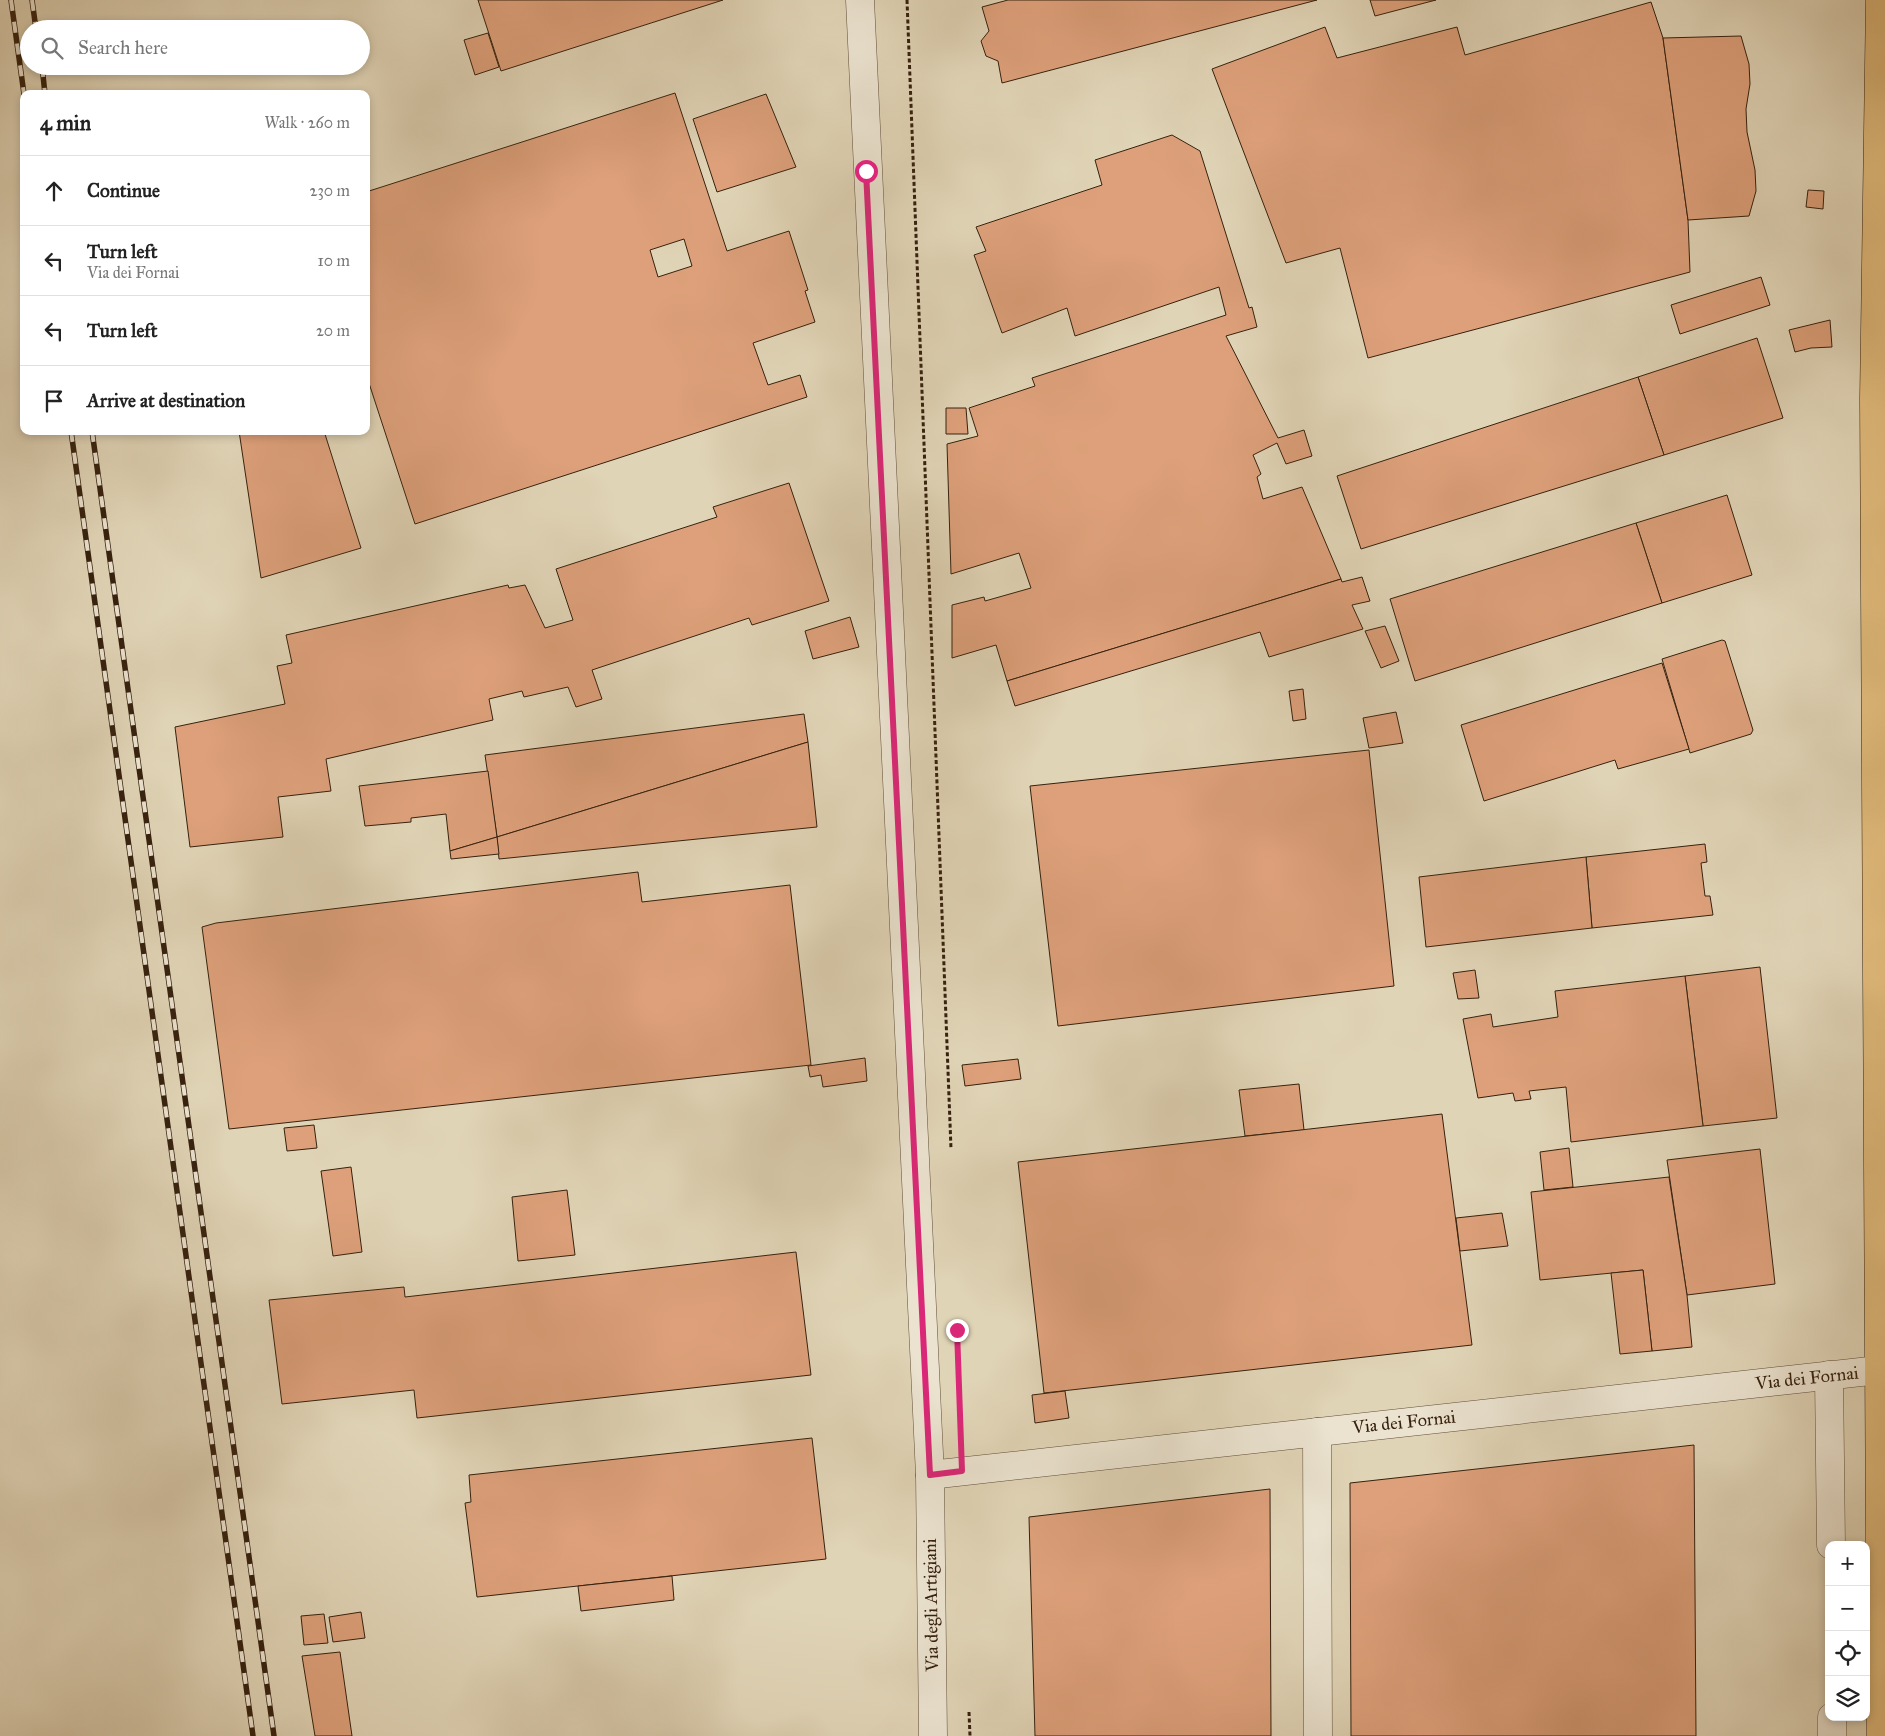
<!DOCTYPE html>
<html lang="en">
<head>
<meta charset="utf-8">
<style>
	body { margin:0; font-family:"IM FELL Great Primer",serif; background:#f2f2f2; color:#222 }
	.controls { position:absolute; right:15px; bottom:15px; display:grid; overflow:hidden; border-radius:10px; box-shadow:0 2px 8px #0003 }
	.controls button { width:45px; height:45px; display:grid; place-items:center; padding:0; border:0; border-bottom:1px solid #e0e0e0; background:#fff; color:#222; font:25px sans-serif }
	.stop { position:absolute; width:15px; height:15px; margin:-11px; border:4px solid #db2777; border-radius:50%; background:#fff }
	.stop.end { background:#db2777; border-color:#fff; box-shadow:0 1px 5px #0008 }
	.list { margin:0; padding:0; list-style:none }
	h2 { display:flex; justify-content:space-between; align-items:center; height:65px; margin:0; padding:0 20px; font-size:21px }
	h2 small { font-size:16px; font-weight:400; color:#767676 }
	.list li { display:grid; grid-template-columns:32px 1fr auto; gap:15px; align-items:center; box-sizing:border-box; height:70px; padding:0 20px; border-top:1px solid #e0e0e0 }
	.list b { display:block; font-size:19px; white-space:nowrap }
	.list p { margin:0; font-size:16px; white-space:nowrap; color:#767676 }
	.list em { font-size:16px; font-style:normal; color:#767676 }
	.icon { flex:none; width:28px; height:28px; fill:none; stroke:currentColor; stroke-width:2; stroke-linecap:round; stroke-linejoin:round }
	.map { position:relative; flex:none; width:1885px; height:1736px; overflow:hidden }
	.search { position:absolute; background:#fff; box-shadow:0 2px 8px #0003; left:20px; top:20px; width:350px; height:55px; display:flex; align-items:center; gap:12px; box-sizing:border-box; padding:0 18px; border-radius:28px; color:#767676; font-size:19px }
	.panel { position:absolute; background:#fff; box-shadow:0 2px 8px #0003; left:20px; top:90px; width:350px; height:345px; border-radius:10px }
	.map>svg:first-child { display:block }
	.building { fill:#dda07a; stroke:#36210e; fill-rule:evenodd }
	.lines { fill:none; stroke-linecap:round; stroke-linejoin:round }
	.minor-casing { stroke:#604e38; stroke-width:29 }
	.major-casing { stroke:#36210e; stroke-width:29 }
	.path { stroke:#36210e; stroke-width:3; stroke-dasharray:4 2.5; stroke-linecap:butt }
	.minor { stroke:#ebe3d0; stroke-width:28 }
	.major { stroke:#e0ba7b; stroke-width:28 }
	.rail-casing { stroke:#36210e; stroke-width:5.5 }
	.rail { stroke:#ebe3d0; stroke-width:4; stroke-dasharray:11; stroke-linecap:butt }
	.route { stroke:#db2777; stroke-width:6 }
	.labels { text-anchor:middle; stroke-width:4; stroke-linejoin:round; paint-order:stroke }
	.street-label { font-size:18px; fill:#36210e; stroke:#ebe3d0 }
</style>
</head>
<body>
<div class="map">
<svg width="1885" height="1736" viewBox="0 0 1885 1736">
	<rect width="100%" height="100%" fill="#e0d4b6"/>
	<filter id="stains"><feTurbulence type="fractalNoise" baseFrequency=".004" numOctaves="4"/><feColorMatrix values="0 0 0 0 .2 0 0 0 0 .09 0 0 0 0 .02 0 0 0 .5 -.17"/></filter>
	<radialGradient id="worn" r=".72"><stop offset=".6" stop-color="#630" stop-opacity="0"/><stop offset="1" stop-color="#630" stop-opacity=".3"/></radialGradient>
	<g class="building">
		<path d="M 478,0 L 723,0 L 501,71 Z"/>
		<path d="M 1008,0 L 1317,0 L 1002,83 L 998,61 L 986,56 L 981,41 L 989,31 L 982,7 Z"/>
		<path d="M 1370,0 L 1436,0 L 1375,16 Z"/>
		<path d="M 1651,2 L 1663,38 L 1688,220 L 1690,272 L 1368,358 L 1340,248 L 1286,263 L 1212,69 L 1325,27 L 1337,58 L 1457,27 L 1465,55 Z"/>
		<path d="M 488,33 L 499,67 L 475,75 L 464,40 Z"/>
		<path d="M 1741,36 L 1749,64 L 1750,84 L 1746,109 L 1747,132 L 1755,170 L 1756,191 L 1749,216 L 1688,220 L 1663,38 Z"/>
		<path d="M 675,93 L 727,251 L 789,231 L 808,290 L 805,291 L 815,322 L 753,343 L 768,385 L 800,375 L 807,397 L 415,524 L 366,374 L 366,192 ZM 684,239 L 692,266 L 658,277 L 650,250 Z"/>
		<path d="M 766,94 L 796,167 L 717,192 L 693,119 Z"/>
		<path d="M 1172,135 L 1200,151 L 1249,308 L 1252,307 L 1257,327 L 1226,336 L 1278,438 L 1304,430 L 1312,456 L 1286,464 L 1277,443 L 1253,455 L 1261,474 L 1257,477 L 1263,499 L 1302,487 L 1341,579 L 1007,681 L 996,645 L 952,658 L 952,605 L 984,597 L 985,601 L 1031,588 L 1019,553 L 951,574 L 947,444 L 978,436 L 969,408 L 1035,386 L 1032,378 L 1226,315 L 1219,287 L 1075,336 L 1067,308 L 1002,333 L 974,255 L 986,251 L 976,227 L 1102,185 L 1095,160 Z"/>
		<path d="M 1808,190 L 1824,191 L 1823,209 L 1806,207 Z"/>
		<path d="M 1761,277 L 1770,305 L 1680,334 L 1671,305 Z"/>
		<path d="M 1830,320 L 1832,347 L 1811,348 L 1795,352 L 1789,330 Z"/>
		<path d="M 1757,338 L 1783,418 L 1664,455 L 1638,377 Z"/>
		<path d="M 1638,377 L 1664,455 L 1361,549 L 1337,476 Z"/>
		<path d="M 946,408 L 966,408 L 968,434 L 946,434 Z"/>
		<path d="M 239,431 L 324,431 L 361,548 L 261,578 Z"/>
		<path d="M 789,483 L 829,601 L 752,625 L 749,618 L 592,670 L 602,699 L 576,707 L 568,687 L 524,697 L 522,691 L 489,699 L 493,720 L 326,759 L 331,791 L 278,797 L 283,837 L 190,847 L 175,727 L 285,704 L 277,666 L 292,663 L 286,635 L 508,585 L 509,588 L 525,585 L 545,628 L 573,620 L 556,569 L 717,517 L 713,507 Z"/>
		<path d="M 1727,495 L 1752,575 L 1662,603 L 1636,523 Z"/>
		<path d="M 1636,523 L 1662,603 L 1415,681 L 1390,599 Z"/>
		<path d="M 1362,577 L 1370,601 L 1352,605 L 1363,629 L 1269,657 L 1260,632 L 1015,706 L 1007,681 L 1341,579 L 1342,582 Z"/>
		<path d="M 850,617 L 859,647 L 813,659 L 805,631 Z"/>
		<path d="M 1385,626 L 1399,661 L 1381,668 L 1365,631 Z"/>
		<path d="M 1722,640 L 1725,641 L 1753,730 L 1751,734 L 1690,753 L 1662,659 Z"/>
		<path d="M 1662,663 L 1689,749 L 1618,769 L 1615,760 L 1484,801 L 1461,725 Z"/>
		<path d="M 1303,689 L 1306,719 L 1293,721 L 1289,691 Z"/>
		<path d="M 1396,712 L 1403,743 L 1369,748 L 1363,718 Z"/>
		<path d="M 804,714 L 808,742 L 497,837 L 485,755 Z"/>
		<path d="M 808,742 L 817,827 L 499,859 L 497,837 Z"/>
		<path d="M 1369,750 L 1394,986 L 1058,1026 L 1030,786 Z"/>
		<path d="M 488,771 L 497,837 L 450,851 L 446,814 L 411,818 L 411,822 L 365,826 L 359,786 Z"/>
		<path d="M 497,837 L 499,854 L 451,859 L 450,851 Z"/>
		<path d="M 1705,844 L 1707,862 L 1701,863 L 1705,896 L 1710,896 L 1713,915 L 1592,928 L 1586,857 Z"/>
		<path d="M 1586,857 L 1592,928 L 1426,947 L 1419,877 Z"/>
		<path d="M 638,872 L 642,902 L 790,885 L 811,1065 L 229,1129 L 202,927 L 216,923 Z"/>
		<path d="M 1760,967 L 1777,1118 L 1703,1126 L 1685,976 Z"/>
		<path d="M 1475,970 L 1479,998 L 1458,999 L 1453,973 Z"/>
		<path d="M 1685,976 L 1703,1126 L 1571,1142 L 1566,1087 L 1529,1091 L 1531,1099 L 1515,1101 L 1513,1093 L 1478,1098 L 1463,1019 L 1491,1014 L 1493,1027 L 1558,1017 L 1555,991 Z"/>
		<path d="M 865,1058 L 867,1081 L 823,1087 L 821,1075 L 810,1077 L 808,1066 Z"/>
		<path d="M 1018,1059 L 1021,1079 L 965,1086 L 962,1065 Z"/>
		<path d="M 1299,1084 L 1304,1130 L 1245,1136 L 1239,1090 Z"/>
		<path d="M 1442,1114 L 1472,1345 L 1044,1393 L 1018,1162 Z"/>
		<path d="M 314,1125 L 317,1148 L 287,1151 L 284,1128 Z"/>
		<path d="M 1569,1148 L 1573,1187 L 1544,1190 L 1540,1152 Z"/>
		<path d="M 1760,1149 L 1775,1284 L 1687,1295 L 1667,1160 Z"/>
		<path d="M 351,1167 L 362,1252 L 333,1256 L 321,1171 Z"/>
		<path d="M 1669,1177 L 1687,1295 L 1692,1347 L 1652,1351 L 1643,1270 L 1540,1280 L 1531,1192 Z"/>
		<path d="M 567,1190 L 575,1255 L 518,1261 L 512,1197 Z"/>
		<path d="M 1502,1213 L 1508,1246 L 1460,1251 L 1456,1218 Z"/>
		<path d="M 796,1252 L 811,1375 L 417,1418 L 414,1390 L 282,1404 L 269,1300 L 404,1287 L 405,1297 Z"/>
		<path d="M 1643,1270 L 1652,1351 L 1620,1354 L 1611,1273 Z"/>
		<path d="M 1065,1391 L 1069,1418 L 1035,1423 L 1032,1395 Z"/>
		<path d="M 812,1438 L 826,1559 L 477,1597 L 465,1503 L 471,1502 L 469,1475 Z"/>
		<path d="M 1694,1445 L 1696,1736 L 1351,1736 L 1350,1483 Z"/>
		<path d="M 1270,1489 L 1271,1736 L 1035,1736 L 1029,1517 Z"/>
		<path d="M 672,1576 L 674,1600 L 581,1611 L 578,1586 Z"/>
		<path d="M 361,1612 L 365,1638 L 333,1642 L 329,1617 Z"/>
		<path d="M 324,1614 L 328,1643 L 304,1645 L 301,1616 Z"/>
		<path d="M 340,1652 L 352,1736 L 315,1736 L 302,1656 Z"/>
	</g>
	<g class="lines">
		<g class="minor-casing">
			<g id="minor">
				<path d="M 860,0 L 930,1475 L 933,1736"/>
				<path d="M 1829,1375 L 1831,1545"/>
				<path d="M 1317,1432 L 1318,1736"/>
				<path d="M 930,1475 L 1879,1370"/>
				<path d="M 1832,1717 L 1832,1736"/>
			</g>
		</g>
		<g class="major-casing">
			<path id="major" d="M 1880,0 L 1874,399 L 1881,1736"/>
		</g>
		<g class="path">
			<path d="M 907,0 L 951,1149"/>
			<path d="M 969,1712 L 970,1736"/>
		</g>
		<use href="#minor" class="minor"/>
		<use href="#major" class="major"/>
		<g class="rail-casing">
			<g id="rail">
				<path d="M 11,0 L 24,94"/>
				<path d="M 32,0 L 36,29"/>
				<path d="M 42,66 L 45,94"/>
				<path d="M 71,431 L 253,1736"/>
				<path d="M 92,431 L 274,1736"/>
			</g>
		</g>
		<use href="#rail" class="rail"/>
	</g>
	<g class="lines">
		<path class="route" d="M 866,171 L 930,1475 L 962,1471 L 957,1330"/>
	</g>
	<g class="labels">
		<g class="street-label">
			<text transform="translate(1807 1378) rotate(-6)" y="6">Via dei Fornai</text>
			<text transform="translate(1404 1422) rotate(-6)" y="6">Via dei Fornai</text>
			<text transform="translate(931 1605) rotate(-91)" y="6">Via degli Artigiani</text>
		</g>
	</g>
	<rect width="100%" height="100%" filter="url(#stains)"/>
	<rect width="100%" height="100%" fill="url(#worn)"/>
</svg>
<div class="controls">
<button>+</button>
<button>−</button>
<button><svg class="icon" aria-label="locate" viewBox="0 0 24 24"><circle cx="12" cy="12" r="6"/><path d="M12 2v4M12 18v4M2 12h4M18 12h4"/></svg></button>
<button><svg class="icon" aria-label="layers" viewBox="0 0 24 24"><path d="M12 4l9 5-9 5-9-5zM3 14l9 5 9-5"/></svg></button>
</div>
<div class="stop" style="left:866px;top:171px"></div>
<div class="stop end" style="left:957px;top:1330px"></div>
<div class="search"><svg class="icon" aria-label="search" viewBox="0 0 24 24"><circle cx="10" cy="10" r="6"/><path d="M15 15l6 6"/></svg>Search here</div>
<section class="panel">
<h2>4 min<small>Walk · 260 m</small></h2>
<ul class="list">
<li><svg class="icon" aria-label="ahead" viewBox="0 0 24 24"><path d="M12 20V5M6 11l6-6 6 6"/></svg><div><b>Continue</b></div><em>230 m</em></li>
<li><svg class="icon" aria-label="left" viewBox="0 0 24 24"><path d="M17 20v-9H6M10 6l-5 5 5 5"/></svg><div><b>Turn left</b><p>Via dei Fornai</p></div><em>10 m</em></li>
<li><svg class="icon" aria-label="left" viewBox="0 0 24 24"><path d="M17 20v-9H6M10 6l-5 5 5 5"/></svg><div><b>Turn left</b></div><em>20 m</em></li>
<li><svg class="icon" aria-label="arrive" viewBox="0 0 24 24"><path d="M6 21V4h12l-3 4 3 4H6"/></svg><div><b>Arrive at destination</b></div></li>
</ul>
</section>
</div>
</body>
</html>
